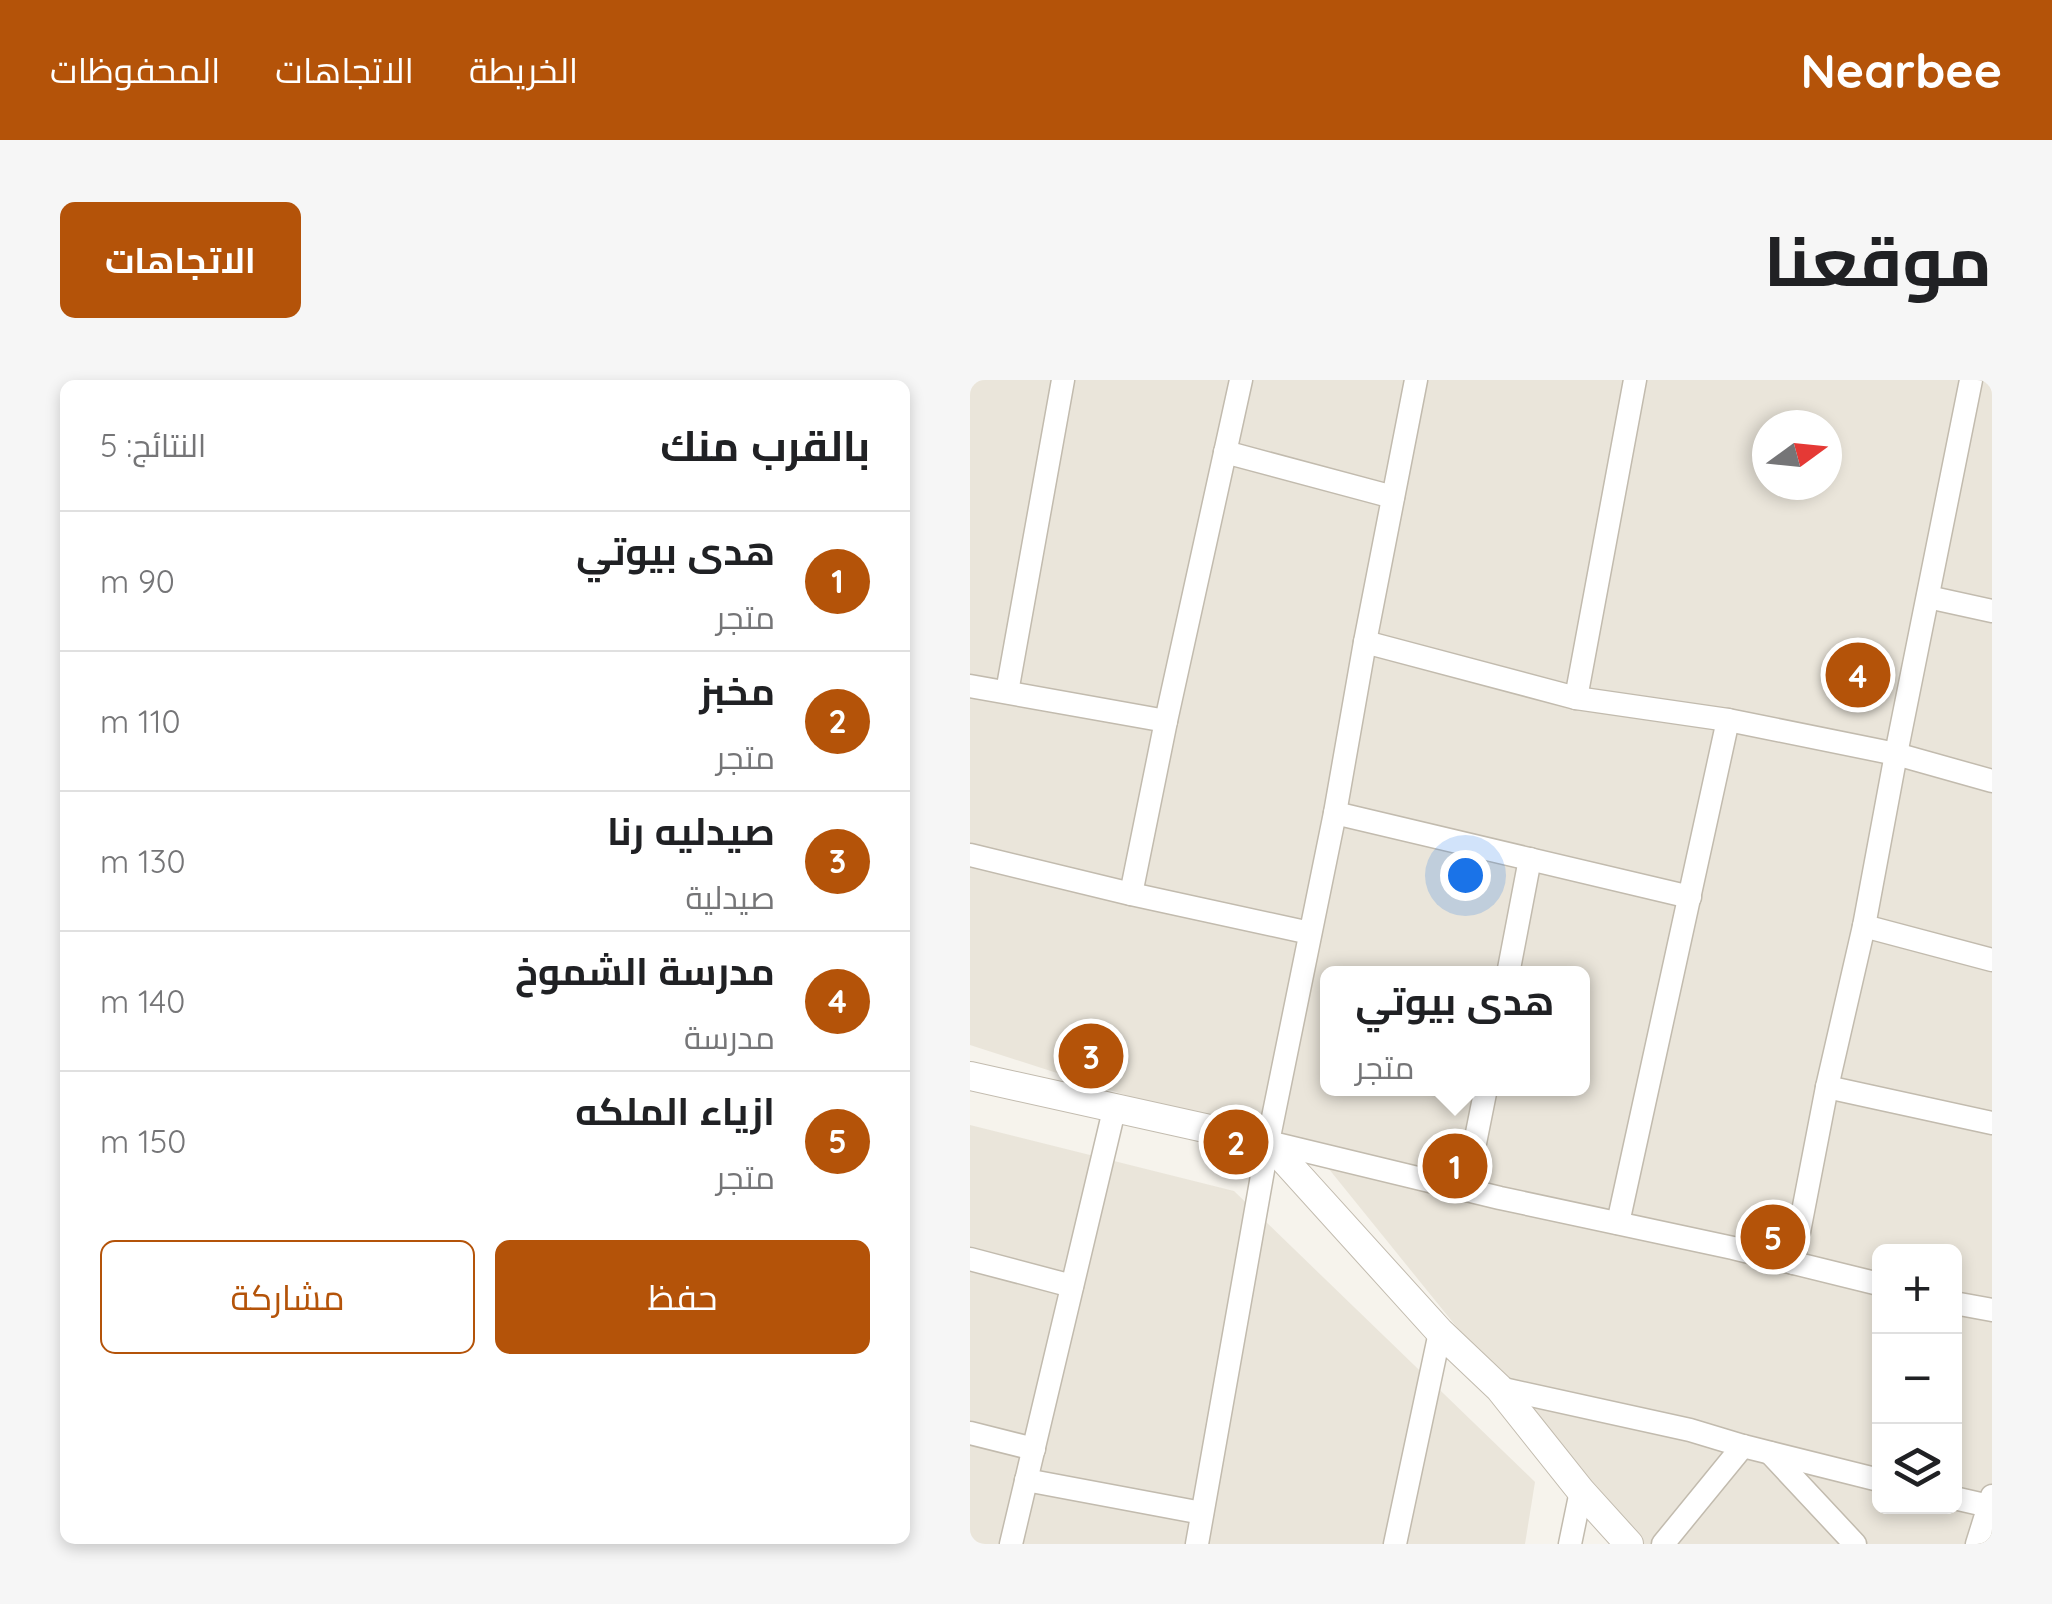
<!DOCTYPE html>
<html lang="ar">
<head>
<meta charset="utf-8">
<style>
	body { margin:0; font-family:Quicksand,Cairo,sans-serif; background:#f6f6f6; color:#202124; direction:rtl }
	.controls { position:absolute; right:30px; bottom:30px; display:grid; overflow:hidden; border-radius:15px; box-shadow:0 5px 15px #0003 }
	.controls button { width:90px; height:90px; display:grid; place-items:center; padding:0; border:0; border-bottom:2px solid #e0e0e0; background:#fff; color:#202124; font:50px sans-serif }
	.compass { position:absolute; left:782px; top:30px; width:90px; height:90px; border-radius:50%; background:#fff; box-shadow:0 5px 15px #0003; rotate:75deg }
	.you { position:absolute; left:495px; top:495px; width:35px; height:35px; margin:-25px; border:8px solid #fff; border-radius:50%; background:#1a73e8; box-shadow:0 0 0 15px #1a73e833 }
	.badge { display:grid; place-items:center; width:65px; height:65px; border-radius:50%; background:#b45309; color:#fff; font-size:32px; font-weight:700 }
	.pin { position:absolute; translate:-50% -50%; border:5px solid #fff; box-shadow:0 2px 10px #0006 }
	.popup { position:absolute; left:350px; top:586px; width:270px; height:130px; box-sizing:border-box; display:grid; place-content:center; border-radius:15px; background:#fff; filter:drop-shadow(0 2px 8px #0005); font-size:32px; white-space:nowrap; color:#757577 }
	.popup b { font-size:38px; color:#202124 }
	.popup::after { content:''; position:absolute; left:50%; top:100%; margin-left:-20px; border:20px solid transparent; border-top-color:#fff }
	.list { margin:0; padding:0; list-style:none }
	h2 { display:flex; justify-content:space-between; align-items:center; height:130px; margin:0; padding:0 40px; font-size:42px }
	h2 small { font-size:32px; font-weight:400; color:#757577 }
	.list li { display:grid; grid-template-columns:65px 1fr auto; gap:30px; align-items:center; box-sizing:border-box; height:140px; padding:0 40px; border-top:2px solid #e0e0e0 }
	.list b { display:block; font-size:38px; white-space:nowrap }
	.list p { margin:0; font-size:32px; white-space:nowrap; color:#757577 }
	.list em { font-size:32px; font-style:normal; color:#757577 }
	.actions { display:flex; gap:20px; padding:30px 40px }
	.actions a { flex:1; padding:22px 0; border:2px solid #b45309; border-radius:15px; text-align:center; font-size:35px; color:#b45309 }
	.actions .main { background:#b45309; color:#fff }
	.icon { flex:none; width:55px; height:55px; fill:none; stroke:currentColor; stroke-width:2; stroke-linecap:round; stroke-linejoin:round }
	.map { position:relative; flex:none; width:1022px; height:1164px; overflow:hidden; direction:ltr; border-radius:15px }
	header { display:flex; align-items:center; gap:60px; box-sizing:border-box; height:140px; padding:0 50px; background:#b45309; color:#fff }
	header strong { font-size:48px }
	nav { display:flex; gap:55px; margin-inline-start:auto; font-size:35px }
	.intro { display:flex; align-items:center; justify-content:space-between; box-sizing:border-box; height:240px; padding:0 60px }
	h1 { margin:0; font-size:70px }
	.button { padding:25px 45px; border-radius:15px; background:#b45309; color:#fff; font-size:35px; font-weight:700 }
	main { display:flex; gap:60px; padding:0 60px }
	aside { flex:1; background:#fff; border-radius:15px; box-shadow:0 5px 15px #0003 }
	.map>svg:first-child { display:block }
	.residential { fill:#eae5da; fill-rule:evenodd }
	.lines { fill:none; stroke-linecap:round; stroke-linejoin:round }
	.minor-casing { stroke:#c2bbae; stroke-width:25 }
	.tertiary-casing { stroke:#c2bbae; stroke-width:30 }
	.minor { stroke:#fff; stroke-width:22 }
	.tertiary { stroke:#fff; stroke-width:28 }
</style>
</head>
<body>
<header>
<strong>Nearbee</strong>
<nav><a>الخريطة</a><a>الاتجاهات</a><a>المحفوظات</a></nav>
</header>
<div class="intro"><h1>موقعنا</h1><a class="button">الاتجاهات</a></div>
<main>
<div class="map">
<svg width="1022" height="1164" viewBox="0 0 1022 1164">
	<rect width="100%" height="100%" fill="#f6f3ec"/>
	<g class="residential">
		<path d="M 0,0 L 1022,0 L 1022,1164 L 662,1164 L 350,778 L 0,665 ZM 797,45 L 857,45 L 857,105 L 797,105 ZM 358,594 L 612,594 L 612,708 L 358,708 ZM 909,872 L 984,872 L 984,1126 L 909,1126 Z"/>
		<path d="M 0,745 L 264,811 L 565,1102 L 555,1164 L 0,1164 Z"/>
	</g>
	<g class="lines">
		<g class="minor-casing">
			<g id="minor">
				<path d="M 255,72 L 423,117"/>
				<path d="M 958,217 L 1022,231"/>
				<path d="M 395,262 L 606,318 L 758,340 L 926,374 L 1022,401"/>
				<path d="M 0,306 L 196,341"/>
				<path d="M 37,312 L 93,0"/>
				<path d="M 606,318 L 665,0"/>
				<path d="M 365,433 L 720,517"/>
				<path d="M 0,475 L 161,514 L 340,553"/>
				<path d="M 161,514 L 196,341 L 271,0"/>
				<path d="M 894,546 L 1022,580"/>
				<path d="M 538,594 L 560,479"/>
				<path d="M 857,707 L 1022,743"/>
				<path d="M 298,762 L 530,818 L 763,868 L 909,904"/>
				<path d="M 496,808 L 516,708"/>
				<path d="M 648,843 L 758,340"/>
				<path d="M 0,879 L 102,906"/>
				<path d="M 823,883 L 857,707 L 894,546 L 926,374 L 1001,0"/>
				<path d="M 984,923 L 1022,930"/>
				<path d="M 529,1008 L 720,1050 L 773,1066 L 909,1100"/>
				<path d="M 0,1053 L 64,1069"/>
				<path d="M 800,1073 L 885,1164"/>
				<path d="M 56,1100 L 232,1133"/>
				<path d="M 984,1118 L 1019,1126"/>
				<path d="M 41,1164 L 145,726"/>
				<path d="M 227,1164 L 298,762 L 365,433 L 395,262 L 446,0"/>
				<path d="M 425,1164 L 470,952"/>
				<path d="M 600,1164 L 611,1111"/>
				<path d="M 693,1164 L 773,1066"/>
				<path d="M 1007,1164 L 1022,1116"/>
			</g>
		</g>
		<g class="tertiary-casing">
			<path id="tertiary" d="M 0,696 L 298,762 L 470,952 L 529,1008 L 611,1111 L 659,1164"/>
		</g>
		<use href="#minor" class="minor"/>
		<use href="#tertiary" class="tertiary"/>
	</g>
</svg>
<div class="controls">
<button>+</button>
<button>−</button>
<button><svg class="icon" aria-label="layers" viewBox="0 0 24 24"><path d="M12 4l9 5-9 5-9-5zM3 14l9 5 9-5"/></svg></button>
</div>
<svg class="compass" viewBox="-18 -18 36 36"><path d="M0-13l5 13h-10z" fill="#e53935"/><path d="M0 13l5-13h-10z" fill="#757577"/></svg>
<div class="you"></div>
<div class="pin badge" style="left:485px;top:786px">1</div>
<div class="popup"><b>هدى بيوتي</b>متجر</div>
<div class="pin badge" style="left:266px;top:762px">2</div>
<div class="pin badge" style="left:121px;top:676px">3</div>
<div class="pin badge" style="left:888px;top:295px">4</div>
<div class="pin badge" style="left:803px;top:857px">5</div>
</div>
<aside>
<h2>بالقرب منك<small>النتائج: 5</small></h2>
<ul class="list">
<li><span class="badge">1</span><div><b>هدى بيوتي</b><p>متجر</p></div><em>90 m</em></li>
<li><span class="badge">2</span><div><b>مخبز</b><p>متجر</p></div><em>110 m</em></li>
<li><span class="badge">3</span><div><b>صيدليه رنا</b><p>صيدلية</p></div><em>130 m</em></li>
<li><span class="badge">4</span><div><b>مدرسة الشموخ</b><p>مدرسة</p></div><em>140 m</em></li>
<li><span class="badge">5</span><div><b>ازياء الملكه</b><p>متجر</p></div><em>150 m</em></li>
</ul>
<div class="actions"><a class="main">حفظ</a><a>مشاركة</a></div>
</aside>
</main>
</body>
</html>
